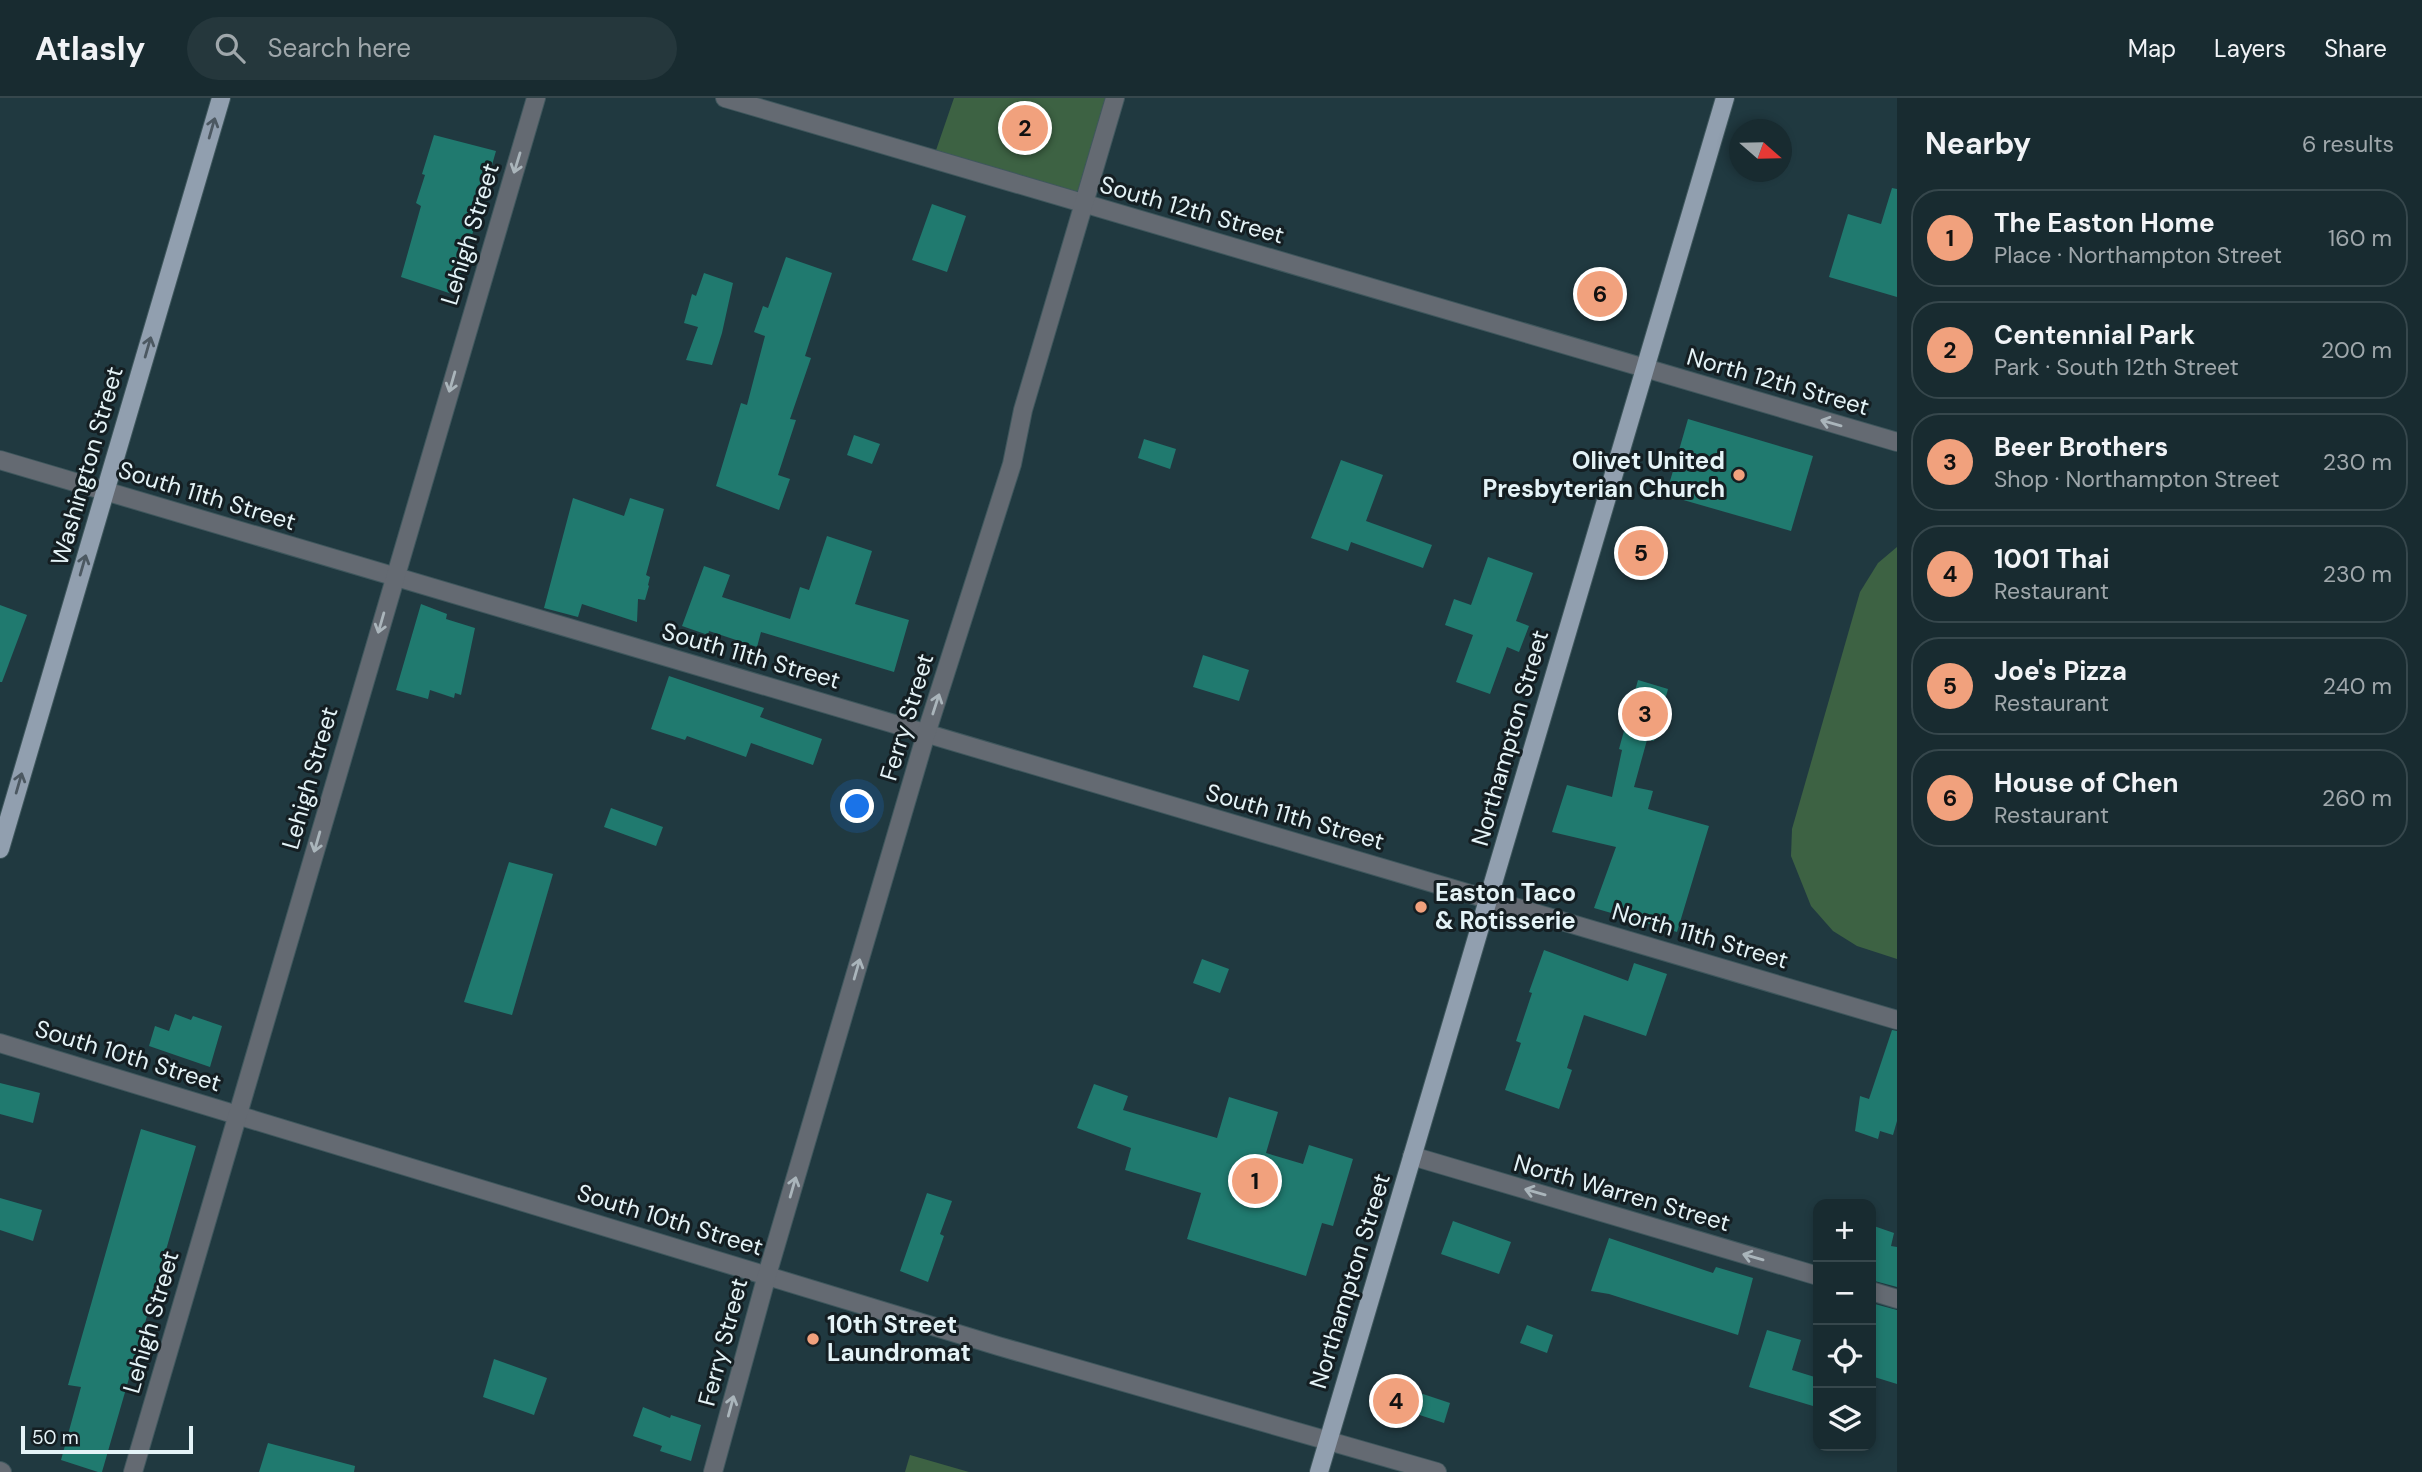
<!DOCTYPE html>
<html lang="en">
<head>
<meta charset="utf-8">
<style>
	body { margin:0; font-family:"DM Sans",sans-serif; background:#25373c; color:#f1f3f6 }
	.controls { position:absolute; right:21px; bottom:21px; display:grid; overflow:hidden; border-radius:14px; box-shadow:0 4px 10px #0003 }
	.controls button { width:63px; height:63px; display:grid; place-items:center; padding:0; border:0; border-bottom:2px solid #36474c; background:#182b30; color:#f1f3f6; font:35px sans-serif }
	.compass { position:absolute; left:1729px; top:21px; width:63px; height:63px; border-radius:50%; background:#182b30; box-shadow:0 4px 10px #0003; rotate:110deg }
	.scale { position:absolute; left:21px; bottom:18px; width:172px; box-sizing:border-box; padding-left:7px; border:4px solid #e4f3f7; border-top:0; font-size:19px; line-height:24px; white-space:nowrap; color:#e4f3f7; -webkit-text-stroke:5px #141e22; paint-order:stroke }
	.you { position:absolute; left:858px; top:709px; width:24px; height:24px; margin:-18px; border:5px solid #fff; border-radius:50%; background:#1a73e8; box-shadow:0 0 0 10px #1a73e833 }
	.badge { display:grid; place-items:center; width:46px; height:46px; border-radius:50%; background:#f1a17d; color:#111; font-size:23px; font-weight:700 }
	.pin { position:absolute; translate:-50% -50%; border:4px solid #fff; box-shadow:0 2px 7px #0006 }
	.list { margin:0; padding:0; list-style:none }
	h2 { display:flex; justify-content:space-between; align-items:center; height:91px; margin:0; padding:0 28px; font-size:30px }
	h2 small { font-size:23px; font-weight:400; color:#9fa7ab }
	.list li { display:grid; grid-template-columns:46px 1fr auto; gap:21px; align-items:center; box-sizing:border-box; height:98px; margin:0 14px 14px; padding:0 14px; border:2px solid #36474c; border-radius:28px }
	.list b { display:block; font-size:26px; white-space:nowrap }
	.list p { margin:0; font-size:23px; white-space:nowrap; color:#9fa7ab }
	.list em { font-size:23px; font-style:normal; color:#9fa7ab }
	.icon { flex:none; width:38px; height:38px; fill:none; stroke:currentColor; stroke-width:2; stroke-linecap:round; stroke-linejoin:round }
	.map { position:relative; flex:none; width:1897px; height:1374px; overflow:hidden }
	header { display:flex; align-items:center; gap:42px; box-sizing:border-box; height:98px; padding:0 35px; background:#182b30; border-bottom:2px solid #36474c }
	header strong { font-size:33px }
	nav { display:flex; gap:38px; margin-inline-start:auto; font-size:24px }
	.search { width:490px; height:63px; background:#25373c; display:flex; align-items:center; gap:18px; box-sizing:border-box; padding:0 24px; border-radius:38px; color:#9fa7ab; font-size:26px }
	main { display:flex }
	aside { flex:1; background:#182b30 }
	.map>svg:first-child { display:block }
	.green { fill:#3d6243 }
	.building { fill:#207a6f }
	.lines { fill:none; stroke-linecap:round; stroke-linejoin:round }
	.minor-casing { stroke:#3f575d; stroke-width:20 }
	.major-casing { stroke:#3f575d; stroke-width:20 }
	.minor { stroke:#646a72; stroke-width:18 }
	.major { stroke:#919faf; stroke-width:18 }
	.oneway { stroke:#4c5861 }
	.oneway2 { stroke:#aab5bb }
	.poi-dot { fill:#f1a17d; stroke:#141e22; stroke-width:2.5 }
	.labels { text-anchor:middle; stroke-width:6; stroke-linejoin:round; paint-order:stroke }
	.street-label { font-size:24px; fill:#e4f3f7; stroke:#141e22 }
	.poi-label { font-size:24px; font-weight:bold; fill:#e4f3f7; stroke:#141e22; text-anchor:start }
</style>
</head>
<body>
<header>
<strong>Atlasly</strong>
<div class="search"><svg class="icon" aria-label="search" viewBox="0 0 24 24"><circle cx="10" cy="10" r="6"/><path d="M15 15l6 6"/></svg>Search here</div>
<nav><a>Map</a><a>Layers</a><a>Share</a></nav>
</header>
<main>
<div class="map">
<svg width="1897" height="1374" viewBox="0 0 1897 1374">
	<rect width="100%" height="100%" fill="#203940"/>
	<g class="green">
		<path d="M 954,0 L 1115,0 L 1084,106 L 933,61 Z"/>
		<path d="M 1897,449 L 1897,861 L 1857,848 L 1833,833 L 1811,808 L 1791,758 L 1792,731 L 1860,494 L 1878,465 Z"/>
		<path d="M 910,1357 L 969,1374 L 905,1374 Z"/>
	</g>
	<g class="building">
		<path d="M 434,37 L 496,53 L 455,197 L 401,179 L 421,108 L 416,105 L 425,77 L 422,76 Z"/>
		<path d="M 1892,90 L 1897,91 L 1897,199 L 1829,179 L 1848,116 L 1881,126 Z"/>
		<path d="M 932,106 L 966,118 L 947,174 L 912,162 Z"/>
		<path d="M 786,159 L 832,175 L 805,258 L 811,260 L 790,321 L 796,322 L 778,377 L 790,381 L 779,412 L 716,388 L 741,305 L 747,307 L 765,238 L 754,234 L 763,208 L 768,210 Z"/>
		<path d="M 704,175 L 733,185 L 722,235 L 712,267 L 686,262 L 698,229 L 684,225 L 692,196 L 696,198 Z"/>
		<path d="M 1688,321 L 1813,358 L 1791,433 L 1666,397 Z"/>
		<path d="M 854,337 L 880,346 L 872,366 L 847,357 Z"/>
		<path d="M 1144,341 L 1176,351 L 1170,371 L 1138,360 Z"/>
		<path d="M 1341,362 L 1383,377 L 1366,423 L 1432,447 L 1423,470 L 1351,444 L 1348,453 L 1311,440 Z"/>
		<path d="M 573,400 L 624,418 L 630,400 L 664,411 L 646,477 L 650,479 L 648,487 L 649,488 L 645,502 L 638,501 L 637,524 L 582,506 L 578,519 L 544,510 Z"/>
		<path d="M 827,438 L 872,453 L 855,506 L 909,522 L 894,574 L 761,534 L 757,549 L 709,533 L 708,537 L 682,528 L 704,468 L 730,477 L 722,499 L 790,521 L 800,489 L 809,492 Z"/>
		<path d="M 1488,459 L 1533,475 L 1516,523 L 1529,528 L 1519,554 L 1507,549 L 1490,596 L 1456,584 L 1473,537 L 1445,527 L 1454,501 L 1471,507 Z"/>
		<path d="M 421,506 L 447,516 L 446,521 L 475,530 L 461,597 L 455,595 L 454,600 L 430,592 L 428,601 L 396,592 Z"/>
		<path d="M 0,507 L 27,517 L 2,584 L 0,584 Z"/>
		<path d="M 1203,557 L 1249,572 L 1239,603 L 1193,589 Z"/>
		<path d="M 669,578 L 764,610 L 760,619 L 822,641 L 813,667 L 751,645 L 746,659 L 687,638 L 685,642 L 651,631 Z"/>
		<path d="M 1638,582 L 1668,591 L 1654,643 L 1647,642 L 1634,689 L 1653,693 L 1648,711 L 1709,728 L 1677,834 L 1594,810 L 1616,749 L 1552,734 L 1567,687 L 1612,699 L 1622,652 L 1619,651 Z"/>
		<path d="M 611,710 L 663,729 L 656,748 L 604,729 Z"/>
		<path d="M 509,764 L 553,776 L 512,917 L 464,904 Z"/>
		<path d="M 1544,852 L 1628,883 L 1634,865 L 1667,876 L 1646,938 L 1584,917 L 1567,970 L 1572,972 L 1559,1011 L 1505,992 L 1521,945 L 1516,943 L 1532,895 L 1529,894 Z"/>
		<path d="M 1202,861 L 1229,871 L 1220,895 L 1193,885 Z"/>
		<path d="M 175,916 L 191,922 L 193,918 L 222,928 L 210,969 L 149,948 L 155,928 L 169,933 Z"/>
		<path d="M 1892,932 L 1897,933 L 1897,1023 L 1893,1037 L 1880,1033 L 1878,1041 L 1855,1033 L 1860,998 L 1869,1001 Z"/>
		<path d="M 0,985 L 40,995 L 33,1025 L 0,1016 Z"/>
		<path d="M 1094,986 L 1128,998 L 1123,1012 L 1217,1040 L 1229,999 L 1278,1014 L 1266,1055 L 1303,1066 L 1309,1047 L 1353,1061 L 1333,1128 L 1322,1125 L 1306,1178 L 1187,1141 L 1201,1095 L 1125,1072 L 1131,1050 L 1077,1030 Z"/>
		<path d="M 141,1031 L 196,1048 L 102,1374 L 98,1374 L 61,1362 L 81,1289 L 68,1287 Z"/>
		<path d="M 927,1095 L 952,1103 L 940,1136 L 944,1138 L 928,1184 L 900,1173 Z"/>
		<path d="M 0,1100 L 42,1112 L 33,1143 L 0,1132 Z"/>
		<path d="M 1453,1123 L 1511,1144 L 1499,1176 L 1441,1156 Z"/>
		<path d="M 1871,1127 L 1894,1135 L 1891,1148 L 1897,1149 L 1897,1189 L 1871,1182 Z"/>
		<path d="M 1609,1140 L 1713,1175 L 1716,1169 L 1753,1180 L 1738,1237 L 1609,1196 L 1591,1193 Z"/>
		<path d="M 1871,1205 L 1897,1212 L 1897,1286 L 1871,1278 Z"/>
		<path d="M 1527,1227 L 1553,1237 L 1547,1255 L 1520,1245 Z"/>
		<path d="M 1767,1232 L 1801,1242 L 1792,1272 L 1818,1280 L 1818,1289 L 1813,1308 L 1749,1289 Z"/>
		<path d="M 494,1261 L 547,1280 L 534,1317 L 483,1299 Z"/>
		<path d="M 1390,1285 L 1450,1305 L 1444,1325 L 1383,1305 Z"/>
		<path d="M 643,1309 L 670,1320 L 671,1317 L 701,1327 L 691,1363 L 660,1353 L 662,1348 L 633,1338 Z"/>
		<path d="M 268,1345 L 355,1368 L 354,1374 L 259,1374 Z"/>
	</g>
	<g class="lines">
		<g class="minor-casing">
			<g id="minor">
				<path d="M 725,0 L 1897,344"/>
				<path d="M 0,362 L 1897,922"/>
				<path d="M 0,945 L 998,1248 L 1437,1374"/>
				<path d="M 1412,1058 L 1818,1178"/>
				<path d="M 1871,1193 L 1897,1201"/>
				<path d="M 0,1373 L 2,1374"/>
				<path d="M 133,1374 L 536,0"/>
				<path d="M 713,1374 L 767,1177 L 926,636 L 1012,366 L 1023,312 L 1115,0"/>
			</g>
		</g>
		<g class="major-casing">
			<g id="major">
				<path d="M 0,751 L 221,0"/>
				<path d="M 1319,1374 L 1725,0"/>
			</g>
		</g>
		<use href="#minor" class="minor"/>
		<use href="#major" class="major"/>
	</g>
	<defs><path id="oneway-shaft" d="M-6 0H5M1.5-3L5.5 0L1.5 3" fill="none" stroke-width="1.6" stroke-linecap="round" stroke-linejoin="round" transform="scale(1.75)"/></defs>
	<g class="oneway">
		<use href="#oneway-shaft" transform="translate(212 30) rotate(-74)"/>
		<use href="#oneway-shaft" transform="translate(148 249) rotate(-74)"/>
		<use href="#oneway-shaft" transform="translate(83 467) rotate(-74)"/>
		<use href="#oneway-shaft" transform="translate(19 685) rotate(-74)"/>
	</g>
	<g class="oneway2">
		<use href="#oneway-shaft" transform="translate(517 65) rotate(107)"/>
		<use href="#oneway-shaft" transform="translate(452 284) rotate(106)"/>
		<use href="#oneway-shaft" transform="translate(1831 325) rotate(-164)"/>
		<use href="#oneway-shaft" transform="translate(381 525) rotate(106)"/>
		<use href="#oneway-shaft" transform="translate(936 606) rotate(-72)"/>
		<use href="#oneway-shaft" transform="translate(317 744) rotate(106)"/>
		<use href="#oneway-shaft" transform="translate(857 871) rotate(-74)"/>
		<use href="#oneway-shaft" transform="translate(793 1089) rotate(-74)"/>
		<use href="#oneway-shaft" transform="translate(1535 1094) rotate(-164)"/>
		<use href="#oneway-shaft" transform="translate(1753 1159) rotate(-164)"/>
		<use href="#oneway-shaft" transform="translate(731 1308) rotate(-75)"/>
	</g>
	<g class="poi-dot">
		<circle cx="1739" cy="377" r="7"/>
		<circle cx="1421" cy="809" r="7"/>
		<circle cx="813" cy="1241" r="7"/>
	</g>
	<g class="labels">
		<g class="street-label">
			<text transform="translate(1192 112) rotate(16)" y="8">South 12th Street</text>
			<text transform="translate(470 136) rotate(-73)" y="8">Lehigh Street</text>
			<text transform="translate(1778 284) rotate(16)" y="8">North 12th Street</text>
			<text transform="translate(87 368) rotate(-74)" y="8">Washington Street</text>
			<text transform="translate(207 398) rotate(17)" y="8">South 11th Street</text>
			<text transform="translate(751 558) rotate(16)" y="8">South 11th Street</text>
			<text transform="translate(907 619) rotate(-73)" y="8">Ferry Street</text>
			<text transform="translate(1510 640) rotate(-74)" y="8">Northampton Street</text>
			<text transform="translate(310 680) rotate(-74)" y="8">Lehigh Street</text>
			<text transform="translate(1295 719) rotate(16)" y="8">South 11th Street</text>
			<text transform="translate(1700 838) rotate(16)" y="8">North 11th Street</text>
			<text transform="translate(128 958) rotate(17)" y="8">South 10th Street</text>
			<text transform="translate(1622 1095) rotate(16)" y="8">North Warren Street</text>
			<text transform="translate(670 1122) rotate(17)" y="8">South 10th Street</text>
			<text transform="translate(1350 1183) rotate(-73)" y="8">Northampton Street</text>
			<text transform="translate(151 1224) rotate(-74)" y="8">Lehigh Street</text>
			<text transform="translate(723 1244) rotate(-75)" y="8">Ferry Street</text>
		</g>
		<g class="poi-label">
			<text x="1725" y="371" text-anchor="end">Olivet United<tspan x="1725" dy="28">Presbyterian Church</tspan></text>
			<text x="1435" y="803">Easton Taco<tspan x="1435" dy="28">&amp; Rotisserie</tspan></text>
			<text x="827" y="1235">10th Street<tspan x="827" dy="28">Laundromat</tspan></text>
		</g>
	</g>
</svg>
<div class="controls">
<button>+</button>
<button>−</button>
<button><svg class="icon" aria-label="locate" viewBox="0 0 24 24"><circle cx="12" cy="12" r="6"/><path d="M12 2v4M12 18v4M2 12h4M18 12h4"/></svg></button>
<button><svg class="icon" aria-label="layers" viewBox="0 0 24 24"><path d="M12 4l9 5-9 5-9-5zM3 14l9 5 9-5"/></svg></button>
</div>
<svg class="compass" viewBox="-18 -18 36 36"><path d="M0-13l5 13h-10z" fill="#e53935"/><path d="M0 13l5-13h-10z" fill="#9fa7ab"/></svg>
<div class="scale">50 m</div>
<div class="you"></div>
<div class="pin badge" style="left:1255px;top:1083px">1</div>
<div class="pin badge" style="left:1025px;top:30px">2</div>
<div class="pin badge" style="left:1645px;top:616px">3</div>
<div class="pin badge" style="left:1396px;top:1303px">4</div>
<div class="pin badge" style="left:1641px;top:455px">5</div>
<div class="pin badge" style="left:1600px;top:196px">6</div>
</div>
<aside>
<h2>Nearby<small>6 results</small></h2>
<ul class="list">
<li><span class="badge">1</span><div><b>The Easton Home</b><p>Place · Northampton Street</p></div><em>160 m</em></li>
<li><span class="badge">2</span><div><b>Centennial Park</b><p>Park · South 12th Street</p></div><em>200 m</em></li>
<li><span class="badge">3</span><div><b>Beer Brothers</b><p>Shop · Northampton Street</p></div><em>230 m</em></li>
<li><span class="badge">4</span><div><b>1001 Thai</b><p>Restaurant</p></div><em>230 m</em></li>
<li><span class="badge">5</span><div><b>Joe's Pizza</b><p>Restaurant</p></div><em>240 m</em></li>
<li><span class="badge">6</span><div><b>House of Chen</b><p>Restaurant</p></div><em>260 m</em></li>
</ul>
</aside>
</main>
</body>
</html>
